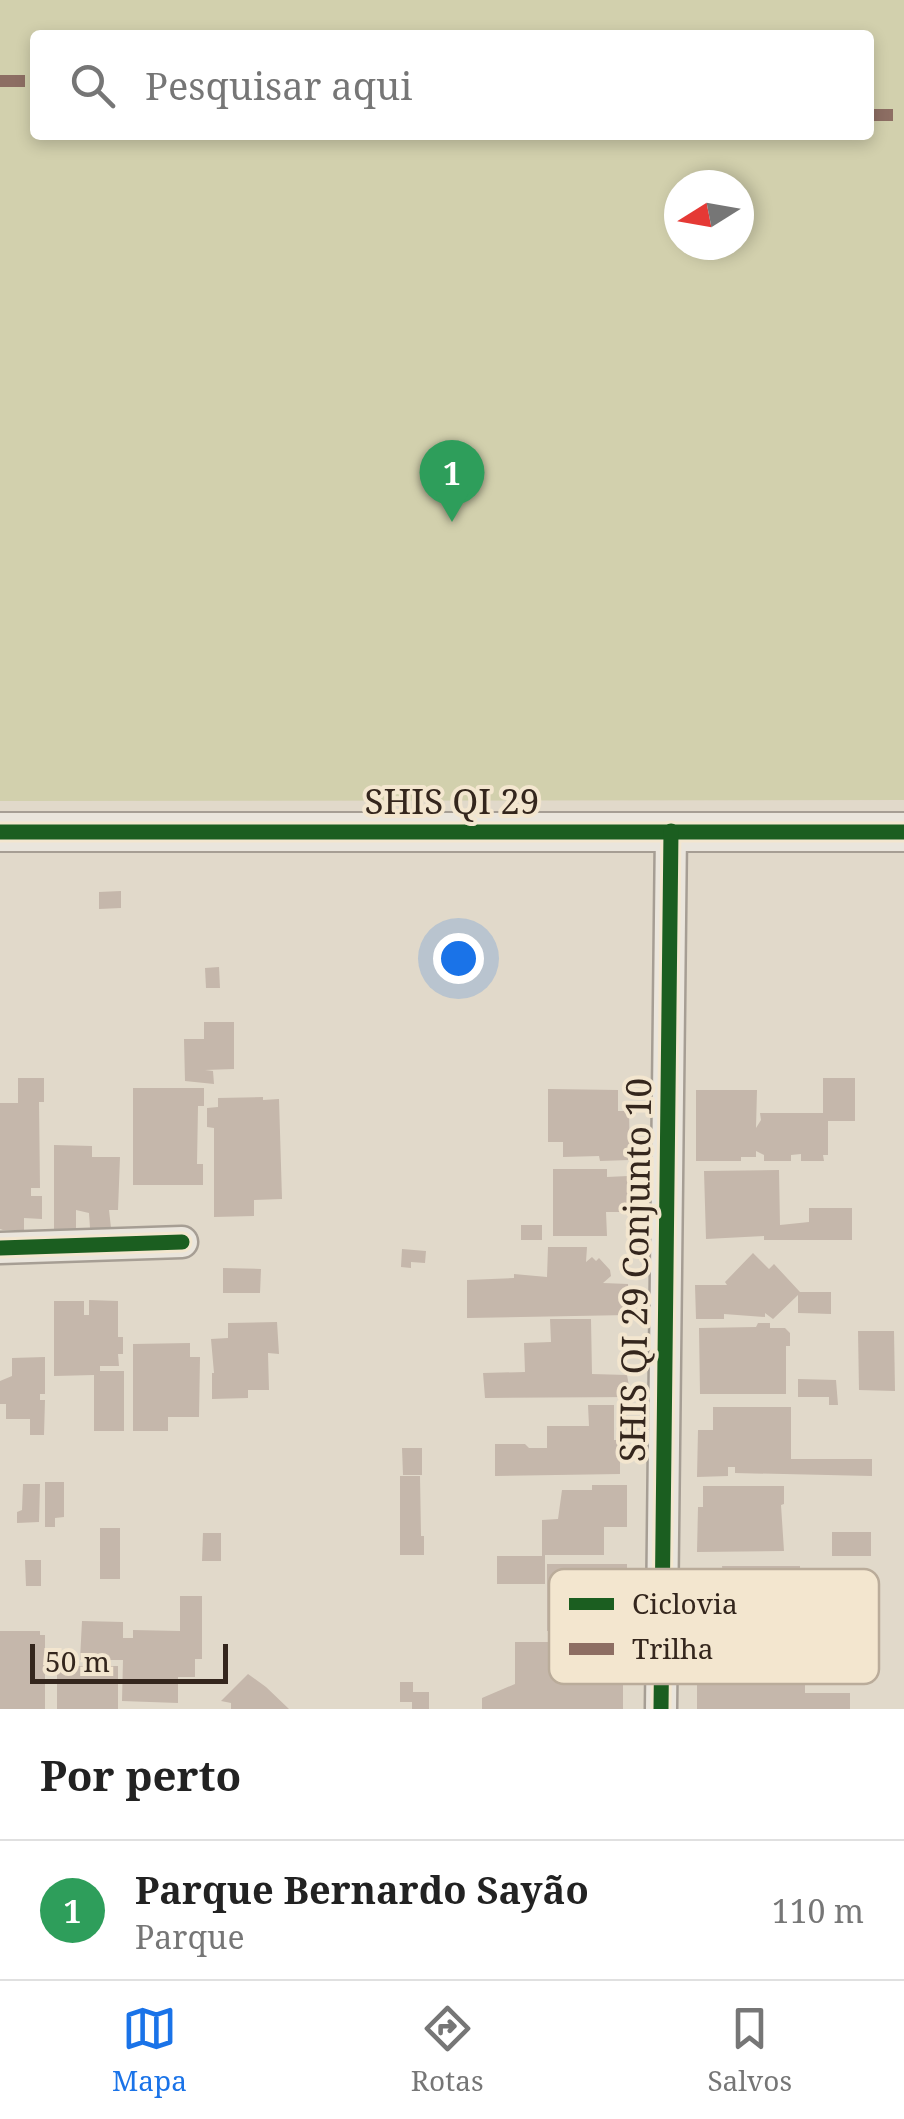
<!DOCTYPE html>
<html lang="pt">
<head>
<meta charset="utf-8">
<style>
	body { margin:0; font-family:"Noto Serif",serif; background:#f2f2f2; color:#222 }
	.compass { position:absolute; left:664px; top:170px; width:90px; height:90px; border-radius:50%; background:#fff; box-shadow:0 5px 15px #0003; rotate:259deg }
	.scale { position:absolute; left:30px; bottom:25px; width:198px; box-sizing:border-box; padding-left:10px; border:5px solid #34261d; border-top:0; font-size:28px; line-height:35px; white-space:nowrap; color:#34261d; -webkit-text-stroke:8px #f3e6cf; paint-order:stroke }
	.you { position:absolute; left:458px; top:958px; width:35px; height:35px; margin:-25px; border:8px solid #fff; border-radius:50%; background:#1a73e8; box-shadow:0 0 0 15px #1a73e833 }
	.badge { display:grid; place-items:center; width:65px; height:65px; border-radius:50%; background:#1a73e8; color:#fff; font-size:32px; font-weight:700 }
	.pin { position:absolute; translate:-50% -82px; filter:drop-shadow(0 2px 5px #0008) }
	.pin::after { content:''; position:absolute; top:52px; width:35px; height:30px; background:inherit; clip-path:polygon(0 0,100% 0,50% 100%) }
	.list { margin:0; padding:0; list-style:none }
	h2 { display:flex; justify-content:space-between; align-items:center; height:130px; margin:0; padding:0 40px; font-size:42px }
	h2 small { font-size:32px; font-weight:400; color:#767676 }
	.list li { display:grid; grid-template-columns:65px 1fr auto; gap:30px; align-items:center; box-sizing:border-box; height:140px; padding:0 40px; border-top:2px solid #e0e0e0 }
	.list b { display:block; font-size:38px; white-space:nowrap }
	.list p { margin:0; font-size:32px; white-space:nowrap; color:#767676 }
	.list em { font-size:32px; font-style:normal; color:#767676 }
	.icon { flex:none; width:55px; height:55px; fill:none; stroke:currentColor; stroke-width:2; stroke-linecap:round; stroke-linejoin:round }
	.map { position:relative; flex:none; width:904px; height:1709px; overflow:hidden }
	.search { position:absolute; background:#fff; box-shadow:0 5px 15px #0003; left:30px; right:30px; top:30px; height:110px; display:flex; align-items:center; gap:25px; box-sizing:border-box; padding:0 35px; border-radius:10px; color:#767676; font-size:38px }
	.sheet { height:270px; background:#fff }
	nav { display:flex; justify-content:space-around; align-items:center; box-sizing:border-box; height:140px; border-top:2px solid #e0e0e0; background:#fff; font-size:28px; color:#767676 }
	nav a { display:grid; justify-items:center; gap:5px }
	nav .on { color:#1a73e8 }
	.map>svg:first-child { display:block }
	.green { fill:#d2d0ad; fill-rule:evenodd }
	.building { fill:#c5b7ab }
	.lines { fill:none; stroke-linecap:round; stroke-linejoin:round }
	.minor-casing { stroke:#a69e94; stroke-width:35 }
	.tertiary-casing { stroke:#a69e94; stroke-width:42 }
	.minor { stroke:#eae5dc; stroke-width:30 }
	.tertiary { stroke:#eae5dc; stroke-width:38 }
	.quiet { stroke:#8d6e63; stroke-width:12; stroke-dasharray:25 12; stroke-linecap:butt }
	.cycleway-casing { stroke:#f3e6cf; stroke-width:21 }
	.cycleway { stroke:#1b5e20; stroke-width:15 }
	.labels { text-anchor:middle; stroke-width:8; stroke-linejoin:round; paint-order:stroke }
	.street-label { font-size:35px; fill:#34261d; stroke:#f3e6cf }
	.key { fill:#f3e6cf; stroke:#baac9a; stroke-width:2.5 }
	.key-label { font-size:28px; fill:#34261d }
</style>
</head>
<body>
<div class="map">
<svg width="904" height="1709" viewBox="0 0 904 1709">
	<rect width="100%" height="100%" fill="#e1d9ca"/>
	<path class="green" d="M 0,0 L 904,0 L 904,800 L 0,801 ZM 35,35 L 869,35 L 869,135 L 35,135 ZM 679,185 L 739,185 L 739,245 L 679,245 Z"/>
	<g class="building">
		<path d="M 121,891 L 121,908 L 99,909 L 99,892 Z"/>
		<path d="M 219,967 L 220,988 L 206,988 L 205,968 Z"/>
		<path d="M 204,1022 L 234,1022 L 234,1069 L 205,1070 L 213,1071 L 214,1084 L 185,1081 L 184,1039 L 204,1039 Z"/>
		<path d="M 18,1078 L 44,1078 L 44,1102 L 39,1102 L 40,1188 L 31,1188 L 31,1196 L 42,1196 L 42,1219 L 24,1218 L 24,1230 L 3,1230 L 0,1229 L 0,1103 L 18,1103 Z"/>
		<path d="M 823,1078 L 855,1078 L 855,1121 L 828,1121 L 828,1155 L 823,1155 L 824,1161 L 801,1161 L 801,1154 L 791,1155 L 791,1161 L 764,1161 L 764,1155 L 756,1151 L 756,1157 L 741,1157 L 741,1161 L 696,1161 L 696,1090 L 757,1090 L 756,1128 L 761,1120 L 760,1113 L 823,1113 Z"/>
		<path d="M 133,1088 L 204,1088 L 204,1106 L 198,1106 L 197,1164 L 203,1164 L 203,1185 L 133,1185 Z"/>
		<path d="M 548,1089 L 618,1090 L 618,1111 L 629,1111 L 630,1160 L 600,1161 L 599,1156 L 563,1157 L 563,1142 L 548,1142 Z"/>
		<path d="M 263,1097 L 263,1100 L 279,1099 L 282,1199 L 254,1200 L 254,1216 L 214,1217 L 214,1128 L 207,1127 L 207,1108 L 218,1107 L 218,1098 Z"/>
		<path d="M 54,1145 L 92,1146 L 92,1157 L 120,1157 L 118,1210 L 109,1210 L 111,1228 L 90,1228 L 89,1213 L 76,1210 L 76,1229 L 54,1229 Z"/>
		<path d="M 553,1169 L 607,1169 L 607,1177 L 628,1176 L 628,1212 L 606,1212 L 607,1236 L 553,1236 Z"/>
		<path d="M 779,1170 L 780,1225 L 809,1222 L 809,1208 L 852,1208 L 852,1240 L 764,1240 L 764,1236 L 706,1239 L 704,1171 Z"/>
		<rect x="521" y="1225" width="21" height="15"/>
		<path d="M 548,1247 L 587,1247 L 586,1262 L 592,1257 L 596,1261 L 599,1258 L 610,1270 L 611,1276 L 603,1283 L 628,1284 L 628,1315 L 467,1318 L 467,1280 L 514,1278 L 514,1274 L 547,1277 Z"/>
		<path d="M 402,1249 L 426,1251 L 425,1263 L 411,1262 L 411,1268 L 401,1267 Z"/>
		<path d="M 753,1253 L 769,1269 L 774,1264 L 800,1292 L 831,1292 L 831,1314 L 798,1313 L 798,1295 L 773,1319 L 765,1313 L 765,1317 L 724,1314 L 724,1319 L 696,1319 L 695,1285 L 727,1285 L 725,1282 Z"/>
		<path d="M 223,1268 L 261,1269 L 260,1293 L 223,1293 Z"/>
		<path d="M 89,1300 L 118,1301 L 118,1337 L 123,1337 L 123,1354 L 118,1354 L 119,1366 L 100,1366 L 100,1371 L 124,1371 L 124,1431 L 94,1431 L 94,1375 L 54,1376 L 54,1301 L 84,1301 L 84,1315 L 89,1315 Z"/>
		<path d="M 550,1319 L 591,1319 L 592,1374 L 627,1375 L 631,1397 L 485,1398 L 483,1373 L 525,1372 L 524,1343 L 551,1342 Z"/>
		<path d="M 277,1322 L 279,1354 L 268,1353 L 269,1390 L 248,1390 L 248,1398 L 212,1399 L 212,1373 L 214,1373 L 211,1339 L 228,1338 L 228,1323 Z"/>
		<path d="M 758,1323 L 770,1323 L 770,1328 L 785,1328 L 790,1333 L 790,1346 L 786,1346 L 786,1394 L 700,1394 L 699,1328 L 756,1327 Z"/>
		<path d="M 858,1331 L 894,1331 L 895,1391 L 859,1390 Z"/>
		<path d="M 190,1343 L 190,1357 L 200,1357 L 199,1417 L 168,1417 L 168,1431 L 133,1431 L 133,1344 Z"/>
		<path d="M 45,1357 L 45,1394 L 40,1394 L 40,1400 L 45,1400 L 44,1435 L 30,1435 L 30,1419 L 6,1419 L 6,1404 L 0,1404 L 0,1381 L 12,1376 L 12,1358 Z"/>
		<path d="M 798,1379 L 836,1380 L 838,1405 L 829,1405 L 829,1397 L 798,1397 Z"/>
		<path d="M 588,1405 L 614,1405 L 614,1440 L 620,1440 L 620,1474 L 495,1476 L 495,1444 L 525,1444 L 529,1448 L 547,1448 L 547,1426 L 589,1426 Z"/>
		<path d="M 713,1407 L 791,1407 L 791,1459 L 872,1459 L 872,1476 L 735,1473 L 735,1467 L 728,1467 L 728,1476 L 697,1477 L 698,1430 L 713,1430 Z"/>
		<path d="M 402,1448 L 422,1448 L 422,1475 L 403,1475 Z"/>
		<path d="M 400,1476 L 420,1476 L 421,1536 L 424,1536 L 424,1555 L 400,1555 Z"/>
		<path d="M 45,1482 L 64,1482 L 64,1517 L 55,1518 L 55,1527 L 45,1527 Z"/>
		<path d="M 23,1484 L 40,1484 L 39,1522 L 17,1523 L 17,1512 L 22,1510 Z"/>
		<path d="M 592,1485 L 627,1485 L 627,1527 L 604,1527 L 604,1555 L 545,1555 L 545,1584 L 497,1584 L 497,1556 L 542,1556 L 542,1520 L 558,1519 L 562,1490 L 592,1490 Z"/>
		<path d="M 703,1486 L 784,1486 L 784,1504 L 781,1505 L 784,1551 L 697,1552 L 698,1507 L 703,1507 Z"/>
		<rect x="100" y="1528" width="20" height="51"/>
		<rect x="832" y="1532" width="39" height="24"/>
		<path d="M 203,1533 L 221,1533 L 221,1561 L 202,1561 Z"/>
		<path d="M 25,1560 L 41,1560 L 41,1586 L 26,1586 Z"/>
		<path d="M 547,1564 L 627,1564 L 627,1631 L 591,1631 L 591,1619 L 579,1620 L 579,1631 L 547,1631 Z"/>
		<path d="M 722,1566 L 800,1566 L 801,1617 L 823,1617 L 823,1621 L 831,1620 L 831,1634 L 732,1634 L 732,1630 L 705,1630 L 708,1576 L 723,1576 Z"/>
		<path d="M 180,1596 L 202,1596 L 202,1659 L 195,1659 L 195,1677 L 178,1677 L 178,1703 L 122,1701 L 123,1660 L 80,1660 L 82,1621 L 123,1622 L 123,1638 L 133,1638 L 133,1630 L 180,1631 Z"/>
		<path d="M 0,1631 L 40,1631 L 40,1635 L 45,1635 L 45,1709 L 0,1709 Z"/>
		<path d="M 515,1642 L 561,1642 L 562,1648 L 608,1649 L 617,1644 L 623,1661 L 623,1709 L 482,1709 L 482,1698 L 515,1684 Z"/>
		<path d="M 697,1644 L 805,1644 L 805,1693 L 850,1693 L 850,1709 L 697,1709 Z"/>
		<rect x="57" y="1666" width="61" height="43"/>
		<path d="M 248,1674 L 266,1687 L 289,1709 L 231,1709 L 231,1703 L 221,1701 Z"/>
		<path d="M 400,1682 L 413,1682 L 413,1692 L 429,1692 L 429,1709 L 412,1709 L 412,1702 L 400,1702 Z"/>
	</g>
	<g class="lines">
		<g class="minor-casing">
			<g id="minor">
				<path d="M 0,1248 L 182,1242"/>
				<path d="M 661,1709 L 671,831"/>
			</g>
		</g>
		<g class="tertiary-casing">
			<path id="tertiary" d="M 0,832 L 904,832"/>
		</g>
		<use href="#minor" class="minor"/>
		<use href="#tertiary" class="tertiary"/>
		<g class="quiet">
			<path d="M 0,81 L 35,81"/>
			<path d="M 869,115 L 893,115"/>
		</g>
		<g class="cycleway-casing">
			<g id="cycleway">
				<path d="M 0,832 L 904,832"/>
				<path d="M 0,1248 L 182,1242"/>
				<path d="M 661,1709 L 671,831"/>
			</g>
		</g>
		<use href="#cycleway" class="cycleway"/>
	</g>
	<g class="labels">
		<g class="street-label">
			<text x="452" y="814">SHIS QI 29</text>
			<text transform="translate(636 1270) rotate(-89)" y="12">SHIS QI 29 Conjunto 10</text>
		</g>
	</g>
	<rect x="549" y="1569" width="330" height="115" rx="15" class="key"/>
	<rect x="569" y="1598" width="45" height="12" fill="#1b5e20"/>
	<rect x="569" y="1643" width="45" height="12" fill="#8d6e63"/>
	<g class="key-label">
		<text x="632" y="1614">Ciclovia</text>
		<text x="632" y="1659">Trilha</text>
	</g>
</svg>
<svg class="compass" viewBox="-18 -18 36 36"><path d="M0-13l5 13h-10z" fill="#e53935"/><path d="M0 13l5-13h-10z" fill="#767676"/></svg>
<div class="scale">50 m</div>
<div class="you"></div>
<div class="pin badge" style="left:452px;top:522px;background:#2e9e5b">1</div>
<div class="search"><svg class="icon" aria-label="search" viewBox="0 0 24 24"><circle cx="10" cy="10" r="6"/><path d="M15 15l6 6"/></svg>Pesquisar aqui</div>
</div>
<section class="sheet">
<h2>Por perto<small></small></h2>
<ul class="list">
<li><span class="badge" style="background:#2e9e5b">1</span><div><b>Parque Bernardo Sayão</b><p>Parque</p></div><em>110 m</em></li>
</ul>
</section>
<nav>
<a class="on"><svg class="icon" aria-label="map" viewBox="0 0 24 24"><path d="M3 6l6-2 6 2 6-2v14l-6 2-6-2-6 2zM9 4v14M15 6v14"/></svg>Mapa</a>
<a><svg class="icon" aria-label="directions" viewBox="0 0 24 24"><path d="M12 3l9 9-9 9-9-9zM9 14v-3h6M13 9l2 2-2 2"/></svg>Rotas</a>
<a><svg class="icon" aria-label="saved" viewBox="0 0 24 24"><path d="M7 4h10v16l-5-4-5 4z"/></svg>Salvos</a>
</nav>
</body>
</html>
